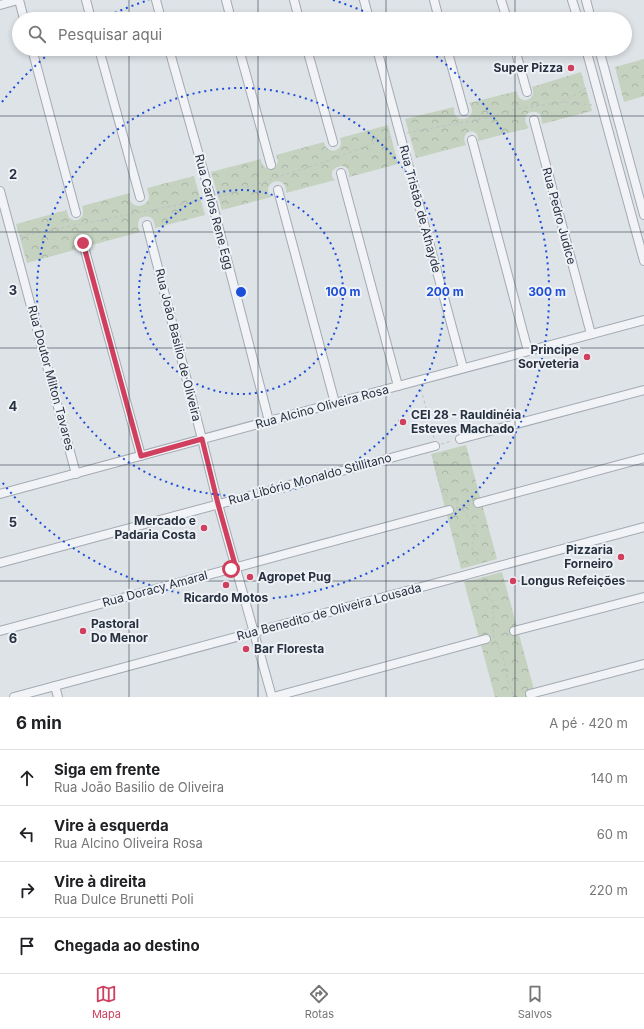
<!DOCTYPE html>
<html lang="pt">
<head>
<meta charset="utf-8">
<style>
	body { margin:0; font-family:Inter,sans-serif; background:#f6f6f6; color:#202124 }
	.stop { position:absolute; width:12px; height:12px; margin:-9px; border:3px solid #d0405e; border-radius:50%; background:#fff }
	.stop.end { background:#d0405e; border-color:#fff; box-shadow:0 1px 4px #0008 }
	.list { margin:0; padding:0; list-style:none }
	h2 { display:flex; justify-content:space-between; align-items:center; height:52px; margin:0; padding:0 16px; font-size:17px }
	h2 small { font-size:13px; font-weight:400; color:#757577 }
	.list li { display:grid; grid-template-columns:26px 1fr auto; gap:12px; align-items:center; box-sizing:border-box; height:56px; padding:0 16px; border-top:1px solid #e0e0e0 }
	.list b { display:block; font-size:15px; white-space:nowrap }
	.list p { margin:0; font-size:13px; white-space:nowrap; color:#757577 }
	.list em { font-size:13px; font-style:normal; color:#757577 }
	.icon { flex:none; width:22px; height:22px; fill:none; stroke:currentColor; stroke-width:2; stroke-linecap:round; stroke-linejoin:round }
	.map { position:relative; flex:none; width:644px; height:697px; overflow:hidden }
	.search { position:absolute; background:#fff; box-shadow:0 2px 6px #0003; left:12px; right:12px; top:12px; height:44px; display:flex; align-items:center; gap:10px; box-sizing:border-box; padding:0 14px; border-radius:22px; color:#757577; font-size:15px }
	.sheet { height:276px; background:#fff }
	nav { display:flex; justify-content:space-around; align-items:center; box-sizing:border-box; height:56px; border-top:1px solid #e0e0e0; background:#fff; font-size:11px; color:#757577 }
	nav a { display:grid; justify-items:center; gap:2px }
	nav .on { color:#d0405e }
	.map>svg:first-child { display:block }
	.park { fill:url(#park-crowns) }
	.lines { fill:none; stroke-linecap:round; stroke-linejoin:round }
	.street-casing { stroke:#a3aab2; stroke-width:10 }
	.path { stroke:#bcc1c6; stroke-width:1; stroke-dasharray:3 3; stroke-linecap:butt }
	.street { stroke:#f1f3f6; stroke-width:8 }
	.route { stroke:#d0405e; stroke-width:5 }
	.grid { fill:none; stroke:#27313f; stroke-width:1; stroke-opacity:0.55 }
	.ring { fill:none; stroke:#1d4ed8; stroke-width:2; stroke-dasharray:2 4 }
	.poi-dot { fill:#d0405e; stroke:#eef2f6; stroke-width:1.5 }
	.labels { text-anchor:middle; stroke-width:4; stroke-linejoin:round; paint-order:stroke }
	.poi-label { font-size:12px; font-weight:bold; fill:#27313f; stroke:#eef2f6; text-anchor:start }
	.street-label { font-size:12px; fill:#27313f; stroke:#eef2f6 }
	.grid-label { font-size:13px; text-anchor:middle; font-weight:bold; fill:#27313f; stroke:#eef2f6; stroke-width:4; stroke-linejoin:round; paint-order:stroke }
	.centre { fill:#1d4ed8; stroke:#eef2f6; stroke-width:2 }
	.ring-label { font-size:12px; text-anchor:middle; font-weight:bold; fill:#1d4ed8; stroke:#eef2f6; stroke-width:4; stroke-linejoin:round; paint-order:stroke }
</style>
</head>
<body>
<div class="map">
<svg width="644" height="697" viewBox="0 0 644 697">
	<defs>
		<pattern id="park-crowns" width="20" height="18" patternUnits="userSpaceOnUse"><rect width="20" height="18" fill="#c5d2bf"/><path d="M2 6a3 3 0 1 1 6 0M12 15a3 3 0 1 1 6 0" fill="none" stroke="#a9b5a5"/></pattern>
	</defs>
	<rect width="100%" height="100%" fill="#dee3e8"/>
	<g class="park">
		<path d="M 644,59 L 644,96 L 624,102 L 615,67 Z"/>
		<path d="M 581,72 L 592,111 L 542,124 L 541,115 C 536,111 533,111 527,114 C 524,120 525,123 529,128 L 478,141 C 480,126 458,130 466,145 L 416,158 L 405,119 L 454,107 C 452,127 481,119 469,103 L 517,91 C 518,106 538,101 532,87 Z"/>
		<path d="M 388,125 L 398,164 L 349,177 C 350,164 338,163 332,172 L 332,177 L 335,180 L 286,193 C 288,173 259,181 271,197 L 222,210 L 211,172 L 261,159 C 262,175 284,169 276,155 L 324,142 C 327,156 345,152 340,138 Z"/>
		<path d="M 194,176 L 205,215 L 155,228 C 155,218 150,214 140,218 C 137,224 138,227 140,232 L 92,245 C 93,228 67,233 78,249 L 27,263 L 16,224 L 67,210 C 67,226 88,222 82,206 L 130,193 C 130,196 129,199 131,202 C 136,209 147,206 149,198 C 149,195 148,191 147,188 Z"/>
		<path d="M 466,445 L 497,559 L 461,569 L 431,454 Z"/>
		<path d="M 502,572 L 536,697 L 495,697 L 464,582 Z"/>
	</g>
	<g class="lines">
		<g class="street-casing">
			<g id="street">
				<path d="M 19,0 L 24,19"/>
				<path d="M 86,0 L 91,19"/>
				<path d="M 156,0 L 161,19"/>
				<path d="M 226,0 L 231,19"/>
				<path d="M 294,0 L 299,19"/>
				<path d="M 364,0 L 369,19"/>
				<path d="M 434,0 L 439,19"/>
				<path d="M 501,0 L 507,19"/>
				<path d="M 572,0 L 578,19"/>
				<path d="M 586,0 L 591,19"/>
				<path d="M 0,5 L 18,0"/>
				<path d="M 32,49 L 76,213"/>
				<path d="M 99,49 L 140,197"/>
				<path d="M 169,49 L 211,198 L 269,421"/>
				<path d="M 239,49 L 271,165"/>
				<path d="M 307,49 L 333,142"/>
				<path d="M 377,49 L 463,368"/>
				<path d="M 447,49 L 464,111"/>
				<path d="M 515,49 L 527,92"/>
				<path d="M 586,49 L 644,261"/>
				<path d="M 599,49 L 644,215"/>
				<path d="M 534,120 L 591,334"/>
				<path d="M 472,140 L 528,351"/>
				<path d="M 341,173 L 398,386"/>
				<path d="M 278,190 L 335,403"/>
				<path d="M 0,191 L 76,474"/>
				<path d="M 147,225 L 202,439 L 218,504 L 272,697"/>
				<path d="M 83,243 L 141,456"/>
				<path d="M 460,439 L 644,390"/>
				<path d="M 0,494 L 398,386 L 644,320"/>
				<path d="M 478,503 L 644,458"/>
				<path d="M 0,563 L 435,446"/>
				<path d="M 0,631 L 449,510"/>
				<path d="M 514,631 L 644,597"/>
				<path d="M 55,686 L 58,697"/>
				<path d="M 530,694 L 644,664"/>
				<path d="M 14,697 L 644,527"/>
				<path d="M 273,697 L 486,639"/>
			</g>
		</g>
		<g class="path">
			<path d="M 563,102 L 588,87"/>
			<path d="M 407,133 L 491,117 L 517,109 L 562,102 L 592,105"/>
			<path d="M 218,197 L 327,161 L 393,136"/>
			<path d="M 20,236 L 203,200"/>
			<path d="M 421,389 L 434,438"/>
			<path d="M 441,444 L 452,441"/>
			<path d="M 434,455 C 435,466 438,486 445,494 C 449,499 456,502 462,505 L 463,510 L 475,527 L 475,532 L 472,550 L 479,563"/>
			<path d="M 456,508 L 470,505"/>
			<path d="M 483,577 L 487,590 L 493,603 L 493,628 L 494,637 L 504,661 L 507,677 L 514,697"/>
		</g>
		<use href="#street" class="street"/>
	</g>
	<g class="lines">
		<path class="route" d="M 83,243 L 141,456 L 202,439 L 218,504 L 236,568 L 231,569"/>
	</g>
	<path class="grid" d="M 129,0 L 129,19M 258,0 L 258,19M 386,0 L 386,19M 515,0 L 515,19M 129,49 L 129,697M 258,49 L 258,697M 386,49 L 386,697M 515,49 L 515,697M 0,116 L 644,116M 0,232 L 644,232M 0,348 L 644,348M 0,465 L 644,465M 0,581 L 644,581"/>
	<g class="ring">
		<circle cx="241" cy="292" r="102"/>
		<circle cx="241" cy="292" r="204"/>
		<path d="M2 102A306 306 0 0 1 55 49M104 18A306 306 0 0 1 149 0M333 0A306 306 0 0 1 378 18M427 49A306 306 0 1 1 2 482"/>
	</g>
	<g class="poi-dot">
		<circle cx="571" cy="68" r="4"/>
		<circle cx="587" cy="357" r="4"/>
		<circle cx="403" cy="422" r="4"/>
		<circle cx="204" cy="528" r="4"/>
		<circle cx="621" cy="557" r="4"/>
		<circle cx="250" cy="577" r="4"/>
		<circle cx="513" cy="581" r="4"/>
		<circle cx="226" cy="585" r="4"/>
		<circle cx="83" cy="631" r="4"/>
		<circle cx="246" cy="649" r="4"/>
	</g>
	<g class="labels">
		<g class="poi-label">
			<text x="563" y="72" text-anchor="end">Super Pizza</text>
			<text x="579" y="354" text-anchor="end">Principe<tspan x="579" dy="14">Sorveteria</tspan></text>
			<text x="411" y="419">CEI 28 - Rauldinéia<tspan x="411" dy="14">Esteves Machado</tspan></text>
			<text x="196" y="525" text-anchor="end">Mercado e<tspan x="196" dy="14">Padaria Costa</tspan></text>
			<text x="613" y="554" text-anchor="end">Pizzaria<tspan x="613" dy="14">Forneiro</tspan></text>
			<text x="258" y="581">Agropet Pug</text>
			<text x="521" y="585">Longus Refeições</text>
			<text x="226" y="602" text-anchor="middle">Ricardo Motos</text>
			<text x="91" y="628">Pastoral<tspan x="91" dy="14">Do Menor</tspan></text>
			<text x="254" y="653">Bar Floresta</text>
		</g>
		<g class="street-label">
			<text transform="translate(420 209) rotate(75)" y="4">Rua Tristão de Athayde</text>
			<text transform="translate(214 212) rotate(75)" y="4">Rua Carlos Rene Egg</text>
			<text transform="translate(559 216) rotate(75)" y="4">Rua Pedro Judice</text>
			<text transform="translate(178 345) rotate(76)" y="4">Rua João Basilio de Oliveira</text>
			<text transform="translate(51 378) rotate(75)" y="4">Rua Doutor Milton Tavares</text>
			<text transform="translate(322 407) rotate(-15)" y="4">Rua Alcino Oliveira Rosa</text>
			<text transform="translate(310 479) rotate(-15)" y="4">Rua Libório Monaldo Stillitano</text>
			<text transform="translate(155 589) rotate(-15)" y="4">Rua Doracy Amaral</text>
			<text transform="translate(329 612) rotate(-15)" y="4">Rua Benedito de Oliveira Lousada</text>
		</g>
	</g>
	<g class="grid-label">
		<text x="13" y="179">2</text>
		<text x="13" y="295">3</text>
		<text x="13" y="411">4</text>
		<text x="13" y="527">5</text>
		<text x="13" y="643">6</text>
	</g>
	<circle cx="241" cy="292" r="6" class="centre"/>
	<g class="ring-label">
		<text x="343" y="296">100 m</text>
		<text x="445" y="296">200 m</text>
		<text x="547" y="296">300 m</text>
	</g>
</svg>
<div class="stop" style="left:231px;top:569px"></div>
<div class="stop end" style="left:83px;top:243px"></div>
<div class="search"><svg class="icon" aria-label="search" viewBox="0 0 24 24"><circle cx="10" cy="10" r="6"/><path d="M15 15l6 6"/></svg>Pesquisar aqui</div>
</div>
<section class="sheet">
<h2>6 min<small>A pé · 420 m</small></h2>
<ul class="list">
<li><svg class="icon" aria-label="ahead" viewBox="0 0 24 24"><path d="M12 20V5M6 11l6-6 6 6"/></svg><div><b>Siga em frente</b><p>Rua João Basilio de Oliveira</p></div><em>140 m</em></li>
<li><svg class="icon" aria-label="left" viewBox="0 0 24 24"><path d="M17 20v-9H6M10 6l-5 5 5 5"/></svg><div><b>Vire à esquerda</b><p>Rua Alcino Oliveira Rosa</p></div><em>60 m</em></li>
<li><svg class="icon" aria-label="right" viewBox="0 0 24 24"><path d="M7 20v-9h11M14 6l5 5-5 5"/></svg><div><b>Vire à direita</b><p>Rua Dulce Brunetti Poli</p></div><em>220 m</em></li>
<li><svg class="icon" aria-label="arrive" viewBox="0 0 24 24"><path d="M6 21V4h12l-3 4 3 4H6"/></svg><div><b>Chegada ao destino</b></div></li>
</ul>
</section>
<nav>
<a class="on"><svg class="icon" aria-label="map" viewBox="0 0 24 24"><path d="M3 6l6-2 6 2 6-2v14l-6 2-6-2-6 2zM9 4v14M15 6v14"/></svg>Mapa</a>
<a><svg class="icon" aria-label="directions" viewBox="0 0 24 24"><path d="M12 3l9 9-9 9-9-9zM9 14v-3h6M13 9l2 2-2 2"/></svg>Rotas</a>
<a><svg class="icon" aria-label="saved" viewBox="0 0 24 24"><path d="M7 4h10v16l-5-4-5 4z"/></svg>Salvos</a>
</nav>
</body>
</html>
